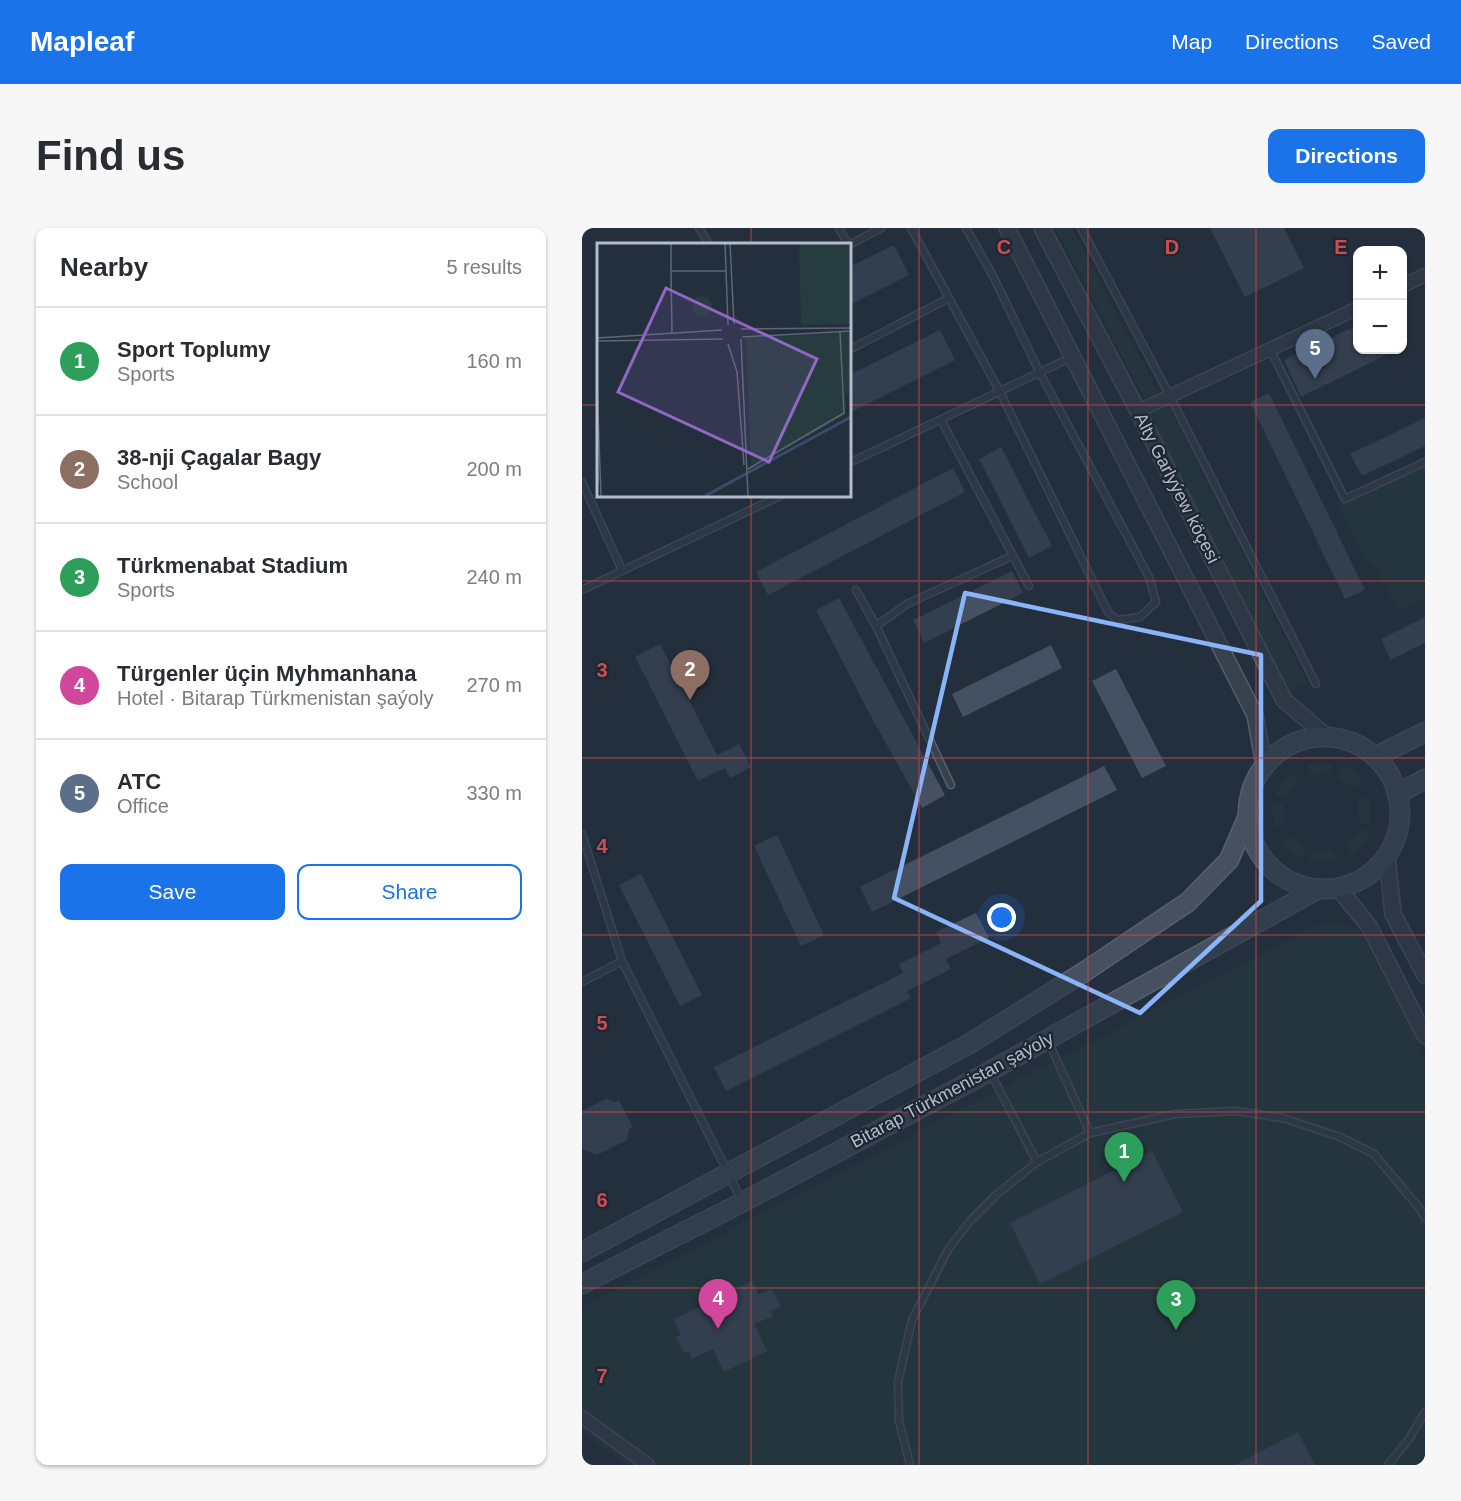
<!DOCTYPE html>
<html lang="en">
<head>
<meta charset="utf-8">
<style>
	body { margin:0; font-family:Arial,sans-serif; background:#f7f7f7; color:#2b2b33 }
	.controls { position:absolute; right:18px; top:18px; display:grid; overflow:hidden; border-radius:12px; box-shadow:0 2px 4px #0004 }
	.controls button { width:54px; height:54px; display:grid; place-items:center; padding:0; border:0; border-bottom:2px solid #e1e1e2; background:#fff; color:#2b2b33; font:30px sans-serif }
	.you { position:absolute; left:420px; top:690px; width:21px; height:21px; margin:-15px; border:4px solid #fff; border-radius:50%; background:#1a73e8; box-shadow:0 0 0 9px #1a73e833 }
	.badge { display:grid; place-items:center; width:39px; height:39px; border-radius:50%; background:#1a73e8; color:#fff; font-size:20px; font-weight:700 }
	.pin { position:absolute; translate:-50% -50px; filter:drop-shadow(0 2px 3px #0008) }
	.pin::after { content:''; position:absolute; top:32px; width:21px; height:18px; background:inherit; clip-path:polygon(0 0,100% 0,50% 100%) }
	.list { margin:0; padding:0; list-style:none }
	h2 { display:flex; justify-content:space-between; align-items:center; height:78px; margin:0; padding:0 24px; font-size:26px }
	h2 small { font-size:20px; font-weight:400; color:#7c7c81 }
	.list li { display:grid; grid-template-columns:39px 1fr auto; gap:18px; align-items:center; box-sizing:border-box; height:108px; padding:0 24px; border-top:2px solid #e1e1e2 }
	.list b { display:block; font-size:22px; white-space:nowrap }
	.list p { margin:0; font-size:20px; white-space:nowrap; color:#7c7c81 }
	.list em { font-size:20px; font-style:normal; color:#7c7c81 }
	.actions { display:flex; gap:12px; padding:18px 24px }
	.actions a { flex:1; padding:14px 0; border:2px solid #1a73e8; border-radius:12px; text-align:center; font-size:21px; color:#1a73e8 }
	.actions .main { background:#1a73e8; color:#fff }
	.map { position:relative; flex:none; width:843px; height:1237px; overflow:hidden; border-radius:12px }
	header { display:flex; align-items:center; gap:36px; box-sizing:border-box; height:84px; padding:0 30px; background:#1a73e8; color:#fff }
	header strong { font-size:28px }
	nav { display:flex; gap:33px; margin-inline-start:auto; font-size:21px }
	.intro { display:flex; align-items:center; justify-content:space-between; box-sizing:border-box; height:144px; padding:0 36px }
	h1 { margin:0; font-size:42px }
	.button { padding:15px 27px; border-radius:12px; background:#1a73e8; color:#fff; font-size:21px; font-weight:700 }
	main { display:flex; gap:36px; padding:0 36px }
	aside { flex:1; background:#fff; border-radius:12px; box-shadow:0 2px 4px #0004 }
	.map>svg:first-child { display:block }
	.green { fill:#263c3f }
	.building { fill:#455162 }
	.lines { fill:none; stroke-linecap:round; stroke-linejoin:round }
	.service-casing { stroke:#565f6c; stroke-width:9 }
	.minor-casing { stroke:#565f6c; stroke-width:15 }
	.tertiary-casing { stroke:#565f6c; stroke-width:18 }
	.secondary-casing { stroke:#565f6c; stroke-width:21 }
	.service { stroke:#38414e; stroke-width:6 }
	.minor { stroke:#38414e; stroke-width:12 }
	.tertiary { stroke:#38414e; stroke-width:15 }
	.secondary { stroke:#465061; stroke-width:18 }
	.marked { fill:none; stroke:#8ab4f8; stroke-width:4.5; stroke-linejoin:round }
	.grid { fill:none; stroke:#ce4d50; stroke-width:1.5; stroke-opacity:0.55 }
	.labels { text-anchor:middle; stroke-width:4.5; stroke-linejoin:round; paint-order:stroke }
	.street-label { font-size:18px; fill:#b4bcc9; stroke:#1d2633 }
	.inset-river { fill:none; stroke:#394c67; stroke-width:3 }
	.inset-road { fill:none; stroke:#5e6776; stroke-width:1.5 }
	.view { fill:#9266c3; fill-opacity:0.15; stroke:#9266c3; stroke-width:3 }
	.inset-edge { fill:none; stroke:#b4bcc9; stroke-width:3 }
	.grid-label { font-size:20px; text-anchor:middle; font-weight:bold; fill:#ce4d50; stroke:#1d2633; stroke-width:4.5; stroke-linejoin:round; paint-order:stroke }
</style>
</head>
<body>
<header>
<strong>Mapleaf</strong>
<nav><a>Map</a><a>Directions</a><a>Saved</a></nav>
</header>
<div class="intro"><h1>Find us</h1><a class="button">Directions</a></div>
<main>
<aside>
<h2>Nearby<small>5 results</small></h2>
<ul class="list">
<li><span class="badge" style="background:#2e9e5b">1</span><div><b>Sport Toplumy</b><p>Sports</p></div><em>160 m</em></li>
<li><span class="badge" style="background:#8d6e63">2</span><div><b>38-nji Çagalar Bagy</b><p>School</p></div><em>200 m</em></li>
<li><span class="badge" style="background:#2e9e5b">3</span><div><b>Türkmenabat Stadium</b><p>Sports</p></div><em>240 m</em></li>
<li><span class="badge" style="background:#d1479c">4</span><div><b>Türgenler üçin Myhmanhana</b><p>Hotel · Bitarap Türkmenistan şaýoly</p></div><em>270 m</em></li>
<li><span class="badge" style="background:#5c6f8a">5</span><div><b>АТС</b><p>Office</p></div><em>330 m</em></li>
</ul>
<div class="actions"><a class="main">Save</a><a>Share</a></div>
</aside>
<div class="map">
<svg width="843" height="1237" viewBox="0 0 843 1237">
	<rect width="100%" height="100%" fill="#242f3e"/>
	<g class="green">
		<path d="M 473,0 L 490,0 L 576,164 L 563,171 Z"/>
		<path d="M 585,176 L 725,455 L 707,464 L 567,185 Z"/>
		<path d="M 843,229 L 843,370 L 816,383 L 796,343 L 784,331 L 755,272 Z"/>
		<path d="M 751,535 L 749,546 L 730,547 L 725,536 Z"/>
		<path d="M 761,536 L 762,536 L 782,553 L 770,560 L 756,549 Z"/>
		<path d="M 710,545 L 716,553 L 703,570 L 692,567 Z"/>
		<path d="M 788,567 L 788,598 L 777,593 L 776,574 Z"/>
		<path d="M 691,574 L 701,576 L 703,596 L 694,601 L 690,587 Z"/>
		<path d="M 778,601 L 788,604 L 782,613 L 769,626 L 764,615 Z"/>
		<path d="M 710,609 L 723,620 L 722,631 L 710,625 L 699,614 Z"/>
		<path d="M 750,621 L 756,632 L 727,634 L 731,623 Z"/>
		<path d="M 762,695 L 780,706 L 843,829 L 843,1237 L 46,1237 L 0,1205 L 0,1079 L 430,855 L 436,848 L 442,849 L 451,845 L 449,842 L 463,838 L 737,696 Z"/>
	</g>
	<g class="building">
		<path d="M 628,0 L 702,0 L 722,40 L 663,69 Z"/>
		<path d="M 312,17 L 327,47 L 267,77 L 267,39 Z"/>
		<path d="M 776,97 L 776,122 L 814,122 L 719,169 L 702,132 Z"/>
		<path d="M 358,102 L 373,132 L 267,185 L 267,147 Z"/>
		<path d="M 687,165 L 783,362 L 763,371 L 668,174 Z"/>
		<path d="M 843,190 L 843,218 L 780,248 L 768,226 Z"/>
		<path d="M 419,219 L 470,318 L 447,330 L 397,231 Z"/>
		<path d="M 371,240 L 383,264 L 186,367 L 174,344 Z"/>
		<path d="M 430,343 L 441,365 L 342,415 L 331,392 Z"/>
		<path d="M 257,370 L 363,567 L 340,580 L 286,483 L 234,382 Z"/>
		<path d="M 843,389 L 843,415 L 809,432 L 799,411 Z"/>
		<path d="M 78,416 L 135,527 L 157,516 L 169,539 L 148,550 L 143,540 L 116,553 L 53,429 Z"/>
		<path d="M 469,417 L 480,440 L 381,489 L 370,466 Z"/>
		<path d="M 534,441 L 584,538 L 560,550 L 510,453 Z"/>
		<path d="M 522,538 L 535,562 L 290,684 L 278,659 Z"/>
		<path d="M 195,607 L 242,707 L 219,718 L 172,618 Z"/>
		<path d="M 59,646 L 120,767 L 98,778 L 37,657 Z"/>
		<path d="M 394,685 L 407,710 L 364,731 L 369,741 L 325,763 L 329,770 L 144,863 L 132,839 L 321,745 L 317,736 L 359,715 L 354,704 Z"/>
		<path d="M 24,871 L 33,874 L 37,872 L 51,899 L 47,901 L 45,912 L 15,927 L 0,921 L 0,883 Z"/>
		<path d="M 570,923 L 601,984 L 458,1056 L 428,995 Z"/>
		<path d="M 170,1053 L 177,1067 L 190,1061 L 199,1078 L 188,1083 L 191,1088 L 172,1096 L 185,1123 L 142,1144 L 131,1121 L 110,1131 L 107,1123 L 102,1125 L 94,1109 L 99,1107 L 92,1091 L 122,1077 L 125,1084 L 147,1074 L 144,1066 Z"/>
		<path d="M 716,1204 L 733,1237 L 653,1237 Z"/>
	</g>
	<g class="lines">
		<g class="service-casing">
			<g id="service">
				<path d="M 117,0 L 127,16"/>
				<path d="M 257,0 L 266,16"/>
				<path d="M 329,0 L 418,164 L 526,384 L 535,392 L 558,389 L 574,374 L 567,349 L 458,145 L 411,48 L 384,0"/>
				<path d="M 499,0 L 588,168 L 734,456"/>
				<path d="M 267,17 L 299,0"/>
				<path d="M 688,121 L 763,271 L 843,234"/>
				<path d="M 267,122 L 367,70"/>
				<path d="M 359,192 L 447,358"/>
				<path d="M 267,235 L 490,129"/>
				<path d="M 0,254 L 40,342"/>
				<path d="M 0,362 L 200,267"/>
				<path d="M 274,362 L 294,398 L 369,557"/>
				<path d="M 294,398 L 325,376 L 430,328"/>
				<path d="M 0,606 L 40,733 L 160,973"/>
				<path d="M 0,754 L 40,733"/>
				<path d="M 467,815 L 508,905 L 593,886 L 653,883 L 701,890 L 758,909 L 792,926 L 838,981 L 843,990"/>
				<path d="M 455,934 L 508,905"/>
				<path d="M 328,1237 L 317,1193 L 316,1154 L 330,1092 L 367,1020 L 388,993 L 414,967 L 455,934 L 408,844"/>
				<path d="M 806,1237 L 827,1211 L 843,1184"/>
			</g>
		</g>
		<g class="minor-casing">
			<g id="minor">
				<path d="M 820,58 L 843,47"/>
				<path d="M 556,183 L 776,80"/>
				<path d="M 0,1189 L 66,1237"/>
			</g>
		</g>
		<g class="tertiary-casing">
			<g id="tertiary">
				<path d="M 425,0 L 673,487 L 682,537"/>
				<path d="M 460,0 L 556,183 L 702,472 L 744,508"/>
				<path d="M 805,628 L 811,686 L 843,747"/>
				<path d="M 756,660 L 787,698 L 843,808"/>
			</g>
		</g>
		<g class="secondary-casing">
			<g id="secondary">
				<circle cx="742" cy="585" r="76"/>
				<path d="M 793,529 L 843,504"/>
				<path d="M 815,566 L 843,551"/>
				<path d="M 0,1024 L 387,816 L 505,742 L 606,674 L 647,632 L 666,588"/>
				<path d="M 0,1056 L 161,974 L 401,847 L 736,661"/>
			</g>
		</g>
		<use href="#service" class="service"/>
		<use href="#minor" class="minor"/>
		<use href="#tertiary" class="tertiary"/>
		<use href="#secondary" class="secondary"/>
	</g>
	<path d="M0 0H843V1237H0ZM 383,365 L 679,427 L 679,673 L 558,785 L 312,670 Z" fill="#242f3e" fill-opacity=".55" fill-rule="evenodd"/>
	<path class="marked" d="M 383,365 L 679,427 L 679,673 L 558,785 L 312,670 Z"/>
	<path class="grid" d="M 169,0 L 169,16M 337,0 L 337,1237M 506,0 L 506,1237M 674,0 L 674,1237M 0,177 L 16,177M 267,177 L 843,177M 169,267 L 169,1237M 0,353 L 843,353M 0,530 L 843,530M 0,707 L 843,707M 0,884 L 843,884M 0,1060 L 843,1060"/>
	<g class="labels">
		<g class="street-label">
			<text transform="translate(595 260) rotate(63)" y="6">Alty Garlyýew köçesi</text>
			<text transform="translate(370 862) rotate(-28)" y="6">Bitarap Türkmenistan şaýoly</text>
		</g>
	</g>
	<g transform="translate(15 15)">
		<rect width="254" height="254" fill="#242f3e"/>
		<path d="M 202,0 L 253,0 L 253,81 L 204,82 ZM95 63a10 10 0 1 1 20 0a10 10 0 1 1-20 0ZM 253,89 L 253,151 L 249,151 L 248,172 L 154,226 L 149,95 Z" fill="#263c3f"/>
		<path class="inset-river" d="M 108,253 L 254,174"/>
		<path class="inset-road" d="M 74,0 L 74,28 L 129,28M 128,0 L 131,82M 133,0 L 137,81M 74,28 L 75,91M 144,86 L 254,85M 145,94 L 254,88M 0,95 L 125,87M 144,96 L 151,253M 0,98 L 126,96M 131,101 L 140,129 L 147,222M 0,142 L 4,253M 151,226 L 247,170 L 243,89M 0,253 L 1,230"/>
		<path class="view" d="M 69,45 L 220,116 L 172,219 L 21,149 Z"/>
		<rect width="254" height="254" class="inset-edge"/>
	</g>
	<g class="grid-label">
		<text x="422" y="26">C</text>
		<text x="590" y="26">D</text>
		<text x="759" y="26">E</text>
		<text x="20" y="449">3</text>
		<text x="20" y="625">4</text>
		<text x="20" y="802">5</text>
		<text x="20" y="979">6</text>
		<text x="20" y="1155">7</text>
	</g>
</svg>
<div class="controls">
<button>+</button>
<button>−</button>
</div>
<div class="you"></div>
<div class="pin badge" style="left:542px;top:954px;background:#2e9e5b">1</div>
<div class="pin badge" style="left:108px;top:472px;background:#8d6e63">2</div>
<div class="pin badge" style="left:594px;top:1102px;background:#2e9e5b">3</div>
<div class="pin badge" style="left:136px;top:1101px;background:#d1479c">4</div>
<div class="pin badge" style="left:733px;top:151px;background:#5c6f8a">5</div>
</div>
</main>
</body>
</html>
